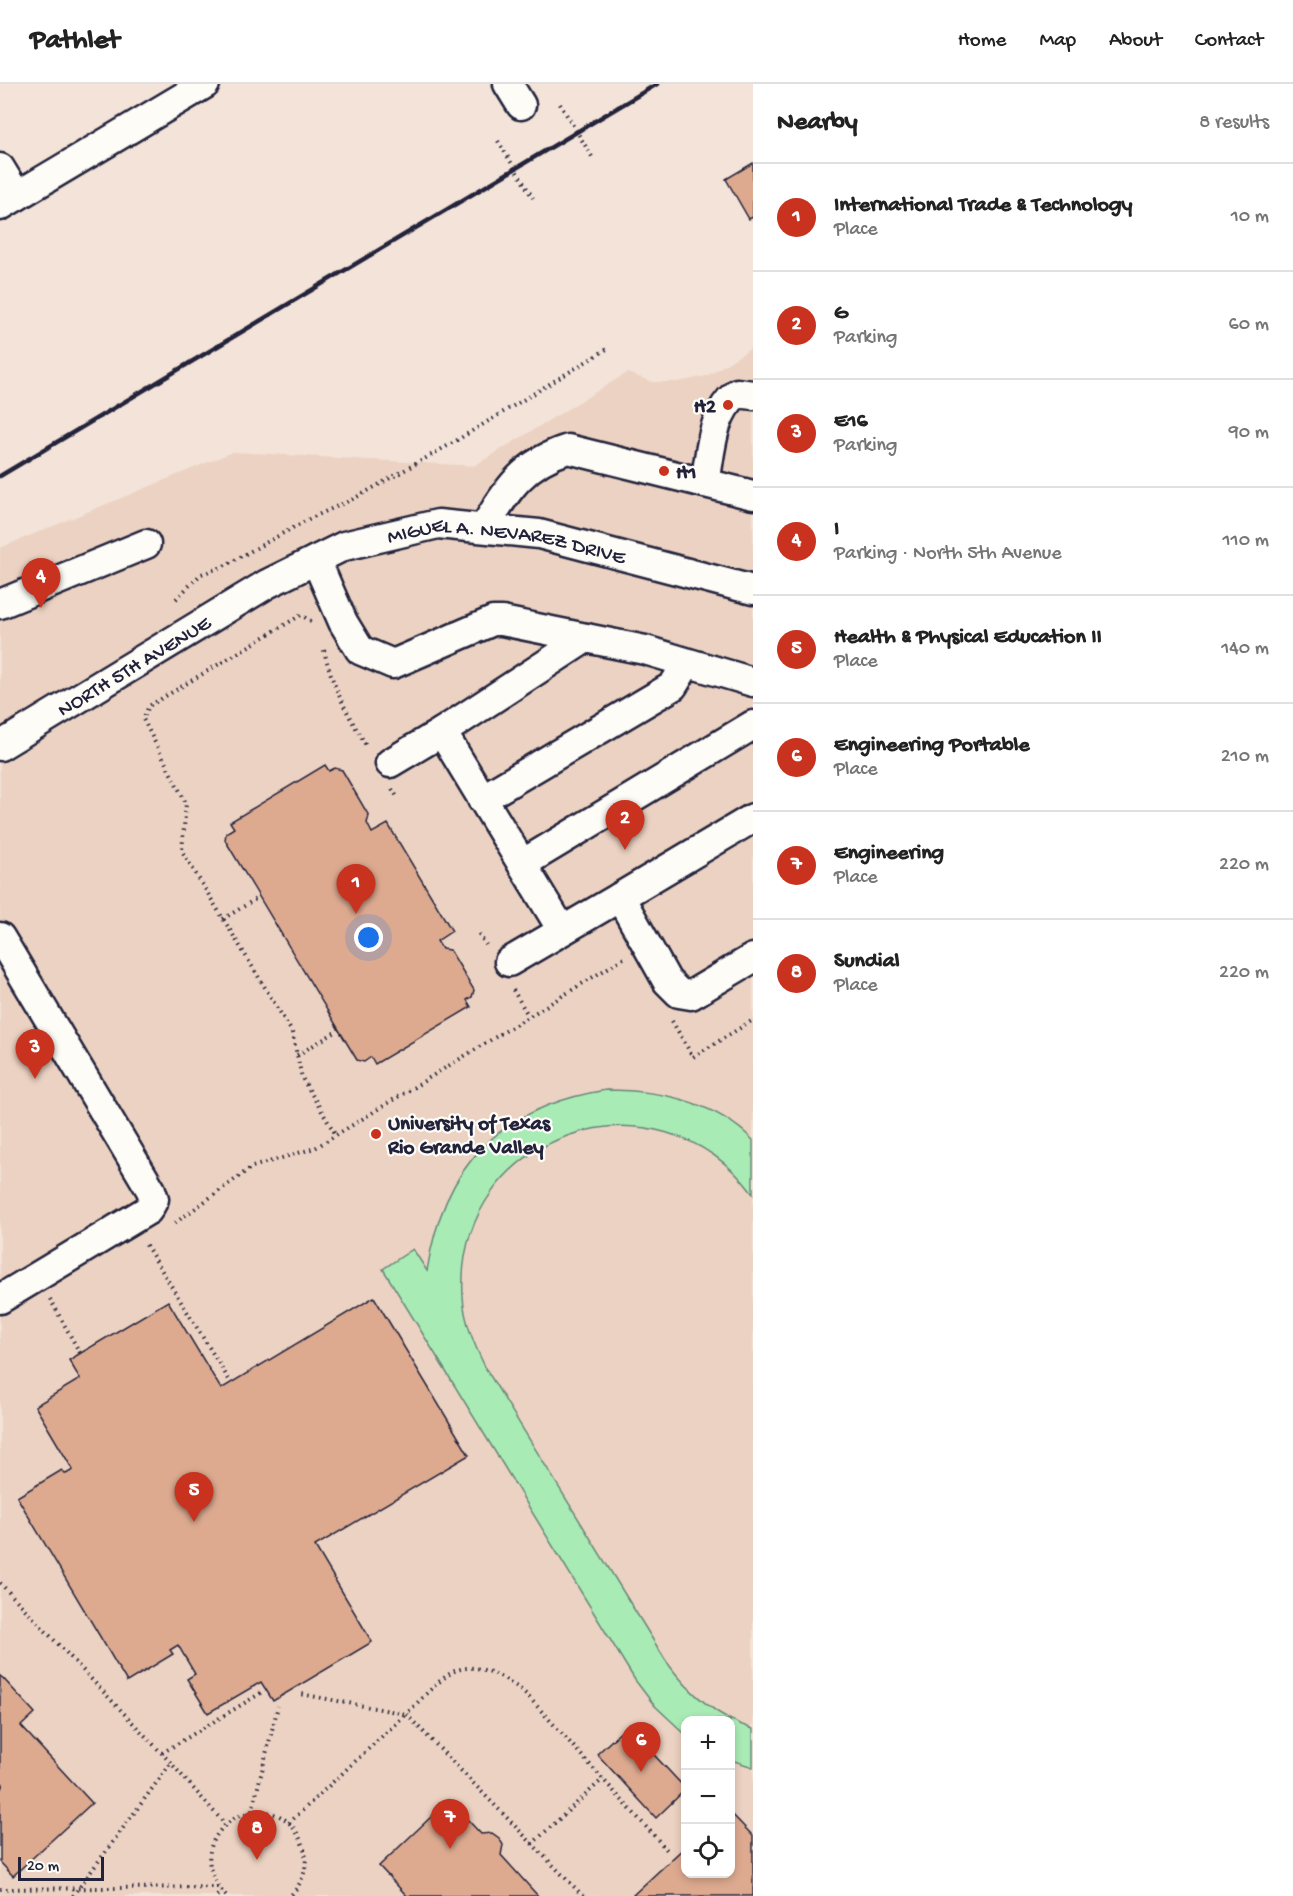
<!DOCTYPE html>
<html lang="en">
<head>
<meta charset="utf-8">
<style>
	body { margin:0; font-family:"Gochi Hand",sans-serif; background:#f2f2f2; color:#222 }
	.controls { position:absolute; right:18px; bottom:18px; display:grid; overflow:hidden; border-radius:12px; box-shadow:0 3px 9px #0003 }
	.controls button { width:54px; height:54px; display:grid; place-items:center; padding:0; border:0; border-bottom:2px solid #e0e0e0; background:#fff; color:#222; font:30px sans-serif }
	.scale { position:absolute; left:18px; bottom:15px; width:86px; box-sizing:border-box; padding-left:6px; border:3px solid #22223b; border-top:0; font-size:16px; line-height:21px; white-space:nowrap; color:#22223b; -webkit-text-stroke:4px #fdfcf7; paint-order:stroke }
	.you { position:absolute; left:369px; top:854px; width:21px; height:21px; margin:-15px; border:4px solid #fff; border-radius:50%; background:#1a73e8; box-shadow:0 0 0 9px #1a73e833 }
	.badge { display:grid; place-items:center; width:39px; height:39px; border-radius:50%; background:#c8321e; color:#fff; font-size:20px; font-weight:700 }
	.pin { position:absolute; translate:-50% -50px; filter:drop-shadow(0 2px 3px #0008) }
	.pin::after { content:''; position:absolute; top:32px; width:21px; height:18px; background:inherit; clip-path:polygon(0 0,100% 0,50% 100%) }
	.list { margin:0; padding:0; list-style:none }
	h2 { display:flex; justify-content:space-between; align-items:center; height:78px; margin:0; padding:0 24px; font-size:26px }
	h2 small { font-size:20px; font-weight:400; color:#767676 }
	.list li { display:grid; grid-template-columns:39px 1fr auto; gap:18px; align-items:center; box-sizing:border-box; height:108px; padding:0 24px; border-top:2px solid #e0e0e0 }
	.list b { display:block; font-size:22px; white-space:nowrap }
	.list p { margin:0; font-size:20px; white-space:nowrap; color:#767676 }
	.list em { font-size:20px; font-style:normal; color:#767676 }
	.icon { flex:none; width:33px; height:33px; fill:none; stroke:currentColor; stroke-width:2; stroke-linecap:round; stroke-linejoin:round }
	.map { position:relative; flex:none; width:753px; height:1812px; overflow:hidden }
	header { display:flex; align-items:center; gap:36px; box-sizing:border-box; height:84px; padding:0 30px; background:#fff; border-bottom:2px solid #e0e0e0 }
	header strong { font-size:28px }
	nav { display:flex; gap:33px; margin-inline-start:auto; font-size:21px }
	main { display:flex }
	aside { flex:1; background:#fff }
	.map>svg:first-child { display:block }
	.built { fill:#ecd2c2; fill-rule:evenodd }
	.green { fill:#a9ebb5; stroke:#668678; stroke-width:1.5 }
	.building { fill:#ddaa90; stroke:#22223b; stroke-width:1.5 }
	.lines { fill:none; stroke-linecap:round; stroke-linejoin:round }
	.minor-casing { stroke:#22223b; stroke-width:33 }
	.path { stroke:#22223b; stroke-width:4; stroke-dasharray:1.5 4.5; stroke-linecap:butt }
	.minor { stroke:#fdfcf7; stroke-width:28 }
	.rail { stroke:#22223b; stroke-width:4.5 }
	.poi-dot { fill:#c8321e; stroke:#fdfcf7; stroke-width:2 }
	.labels { text-anchor:middle; stroke-width:4.5; stroke-linejoin:round; paint-order:stroke }
	.poi-label { font-size:21px; font-weight:bold; fill:#22223b; stroke:#fdfcf7; text-anchor:start }
	.street-label { font-size:21px; fill:#22223b; stroke:#fdfcf7 }
</style>
</head>
<body>
<header>
<strong>Pathlet</strong>
<nav><a>Home</a><a>Map</a><a>About</a><a>Contact</a></nav>
</header>
<main>
<div class="map">
<svg width="753" height="1812" viewBox="0 0 753 1812">
	<rect width="100%" height="100%" fill="#f3e3d8"/>
	<filter id="ink" filterUnits="userSpaceOnUse"><feTurbulence type="fractalNoise" baseFrequency=".0167" numOctaves="2"/><feDisplacementMap in="SourceGraphic" scale="12" xChannelSelector="R" yChannelSelector="G"/><feConvolveMatrix kernelMatrix="1 2 1 2 8 2 1 2 1" color-interpolation-filters="sRGB"/></filter>
	<g filter="url(#ink)">
		<path class="built" d="M 753,263 L 753,1812 L 0,1812 L 0,464 L 233,368 L 474,382 L 627,289 L 653,298 L 678,298 L 707,292 ZM 686,1636 L 730,1636 L 730,1790 L 686,1790 Z"/>
		<path class="green" d="M 606,1006 C 659,1006 714,1017 753,1056 L 753,1110 C 657,981 454,1049 463,1212 C 464,1238 475,1262 486,1285 L 666,1577 C 689,1609 716,1633 753,1645 L 753,1683 L 731,1676 L 730,1636 L 686,1636 L 685,1650 L 654,1621 L 635,1596 L 383,1185 L 413,1165 L 427,1187 C 443,1081 500,1023 606,1006 Z"/>
		<g class="building">
			<path d="M 753,79 L 753,133 L 749,135 L 726,95 Z"/>
			<path d="M 325,681 L 329,687 L 335,684 L 342,686 L 369,732 L 367,739 L 372,749 L 388,740 L 452,847 L 437,857 L 442,865 L 450,866 L 474,906 L 472,913 L 467,916 L 471,923 L 375,980 L 371,973 L 364,978 L 357,976 L 225,756 L 226,749 L 234,744 L 230,738 Z"/>
			<path d="M 374,1213 L 469,1371 L 315,1462 L 372,1558 L 273,1617 L 261,1598 L 208,1629 L 187,1595 L 195,1590 L 178,1561 L 170,1566 L 173,1570 L 127,1598 L 17,1413 L 62,1386 L 66,1390 L 73,1386 L 35,1322 L 80,1295 L 69,1276 L 168,1217 L 221,1305 Z"/>
			<path d="M 0,1591 L 35,1629 L 21,1642 L 92,1719 L 13,1792 L 0,1778 L 0,1707 L 3,1700 L 0,1697 Z"/>
			<path d="M 627,1642 L 686,1705 L 656,1734 L 597,1670 Z"/>
			<path d="M 449,1716 L 481,1750 L 492,1749 L 499,1754 L 503,1761 L 501,1771 L 538,1812 L 407,1812 L 379,1782 Z"/>
			<path d="M 730,1728 L 753,1752 L 753,1812 L 632,1812 L 686,1762 L 686,1790 L 730,1790 Z"/>
		</g>
		<g class="lines">
			<g class="minor-casing">
				<g id="minor">
					<path d="M 508,0 L 521,21"/>
					<path d="M 0,84 L 17,112"/>
					<path d="M 0,122 L 205,0"/>
					<path d="M 705,399 C 711,368 711,330 737,309 L 753,311"/>
					<path d="M 484,444 C 507,406 523,379 568,365 L 753,411"/>
					<path d="M 316,476 L 343,538 L 360,566 L 393,580 L 493,537 L 502,537 L 645,566 L 753,598"/>
					<path d="M 0,520 L 146,460"/>
					<path id="s1" d="M 0,662 L 267,500 L 344,462 L 438,440 L 539,450 L 753,506"/>
					<path d="M 390,679 L 442,648"/>
					<path d="M 482,715 L 673,602 L 687,579"/>
					<path d="M 753,734 L 620,813 L 667,897 L 679,909 L 691,911 L 753,874"/>
					<path d="M 522,780 L 753,641"/>
					<path d="M 562,846 L 442,648 L 586,554"/>
					<path d="M 0,853 L 151,1106 L 154,1115 L 148,1126 L 0,1215"/>
					<path d="M 509,878 L 620,813"/>
				</g>
			</g>
			<g class="path">
				<path d="M 560,20 L 594,76"/>
				<path d="M 498,57 L 533,114"/>
				<path d="M 176,515 L 201,490 L 222,483 L 307,436 L 357,413 L 449,361 L 607,265"/>
				<path d="M 311,537 L 301,531 L 149,622 L 143,635 L 186,719 L 182,767 L 292,948 L 302,994 L 336,1051"/>
				<path d="M 324,566 C 333,605 347,629 367,663"/>
				<path d="M 392,705 L 398,714"/>
				<path d="M 223,835 L 259,813"/>
				<path d="M 479,850 L 486,861"/>
				<path d="M 513,906 L 528,931"/>
				<path d="M 672,937 L 693,973 L 753,936"/>
				<path d="M 297,971 L 339,946"/>
				<path d="M 175,1139 L 252,1083 L 315,1064 L 624,874"/>
				<path d="M 146,1161 L 231,1299"/>
				<path d="M 50,1215 L 80,1269"/>
				<path d="M 0,1499 L 171,1679 L 225,1740"/>
				<path d="M 162,1669 L 261,1609"/>
				<path d="M 252,1727 L 278,1622"/>
				<path d="M 289,1739 L 406,1630 L 301,1610"/>
				<path d="M 532,1760 L 603,1695"/>
				<path d="M 0,1805 L 218,1803"/>
				<path d="M 73,1812 L 171,1679"/>
				<path d="M 217,1812 L 222,1807"/>
				<path d="M 226,1812 C 168,1749 278,1687 303,1762 C 310,1780 303,1799 290,1812"/>
				<path d="M 583,1812 L 406,1630 C 420,1617 435,1599 451,1589 C 476,1574 509,1595 527,1611 L 667,1766"/>
			</g>
			<use href="#minor" class="minor"/>
			<path class="rail" d="M 0,392 L 657,0"/>
		</g>
	</g>
	<g class="poi-dot">
		<circle cx="728" cy="321" r="6"/>
		<circle cx="664" cy="387" r="6"/>
		<circle cx="376" cy="1050" r="6"/>
	</g>
	<g class="labels">
		<g class="poi-label">
			<text x="716" y="328" text-anchor="end">H2</text>
			<text x="676" y="394">H1</text>
			<text x="388" y="1045">University of Texas<tspan x="388" dy="24">Rio Grande Valley</tspan></text>
		</g>
		<g class="street-label">
			<text dy="7" stroke="none"><textPath href="#s1" startOffset="564">MIGUEL A. NEVAREZ DRIVE</textPath></text>
			<text dy="7" stroke="none"><textPath href="#s1" startOffset="156">NORTH 5TH AVENUE</textPath></text>
		</g>
	</g>
</svg>
<div class="controls">
<button>+</button>
<button>−</button>
<button><svg class="icon" aria-label="locate" viewBox="0 0 24 24"><circle cx="12" cy="12" r="6"/><path d="M12 2v4M12 18v4M2 12h4M18 12h4"/></svg></button>
</div>
<div class="scale">20 m</div>
<div class="you"></div>
<div class="pin badge" style="left:356px;top:830px">1</div>
<div class="pin badge" style="left:625px;top:766px">2</div>
<div class="pin badge" style="left:35px;top:995px">3</div>
<div class="pin badge" style="left:41px;top:524px">4</div>
<div class="pin badge" style="left:194px;top:1438px">5</div>
<div class="pin badge" style="left:641px;top:1688px">6</div>
<div class="pin badge" style="left:450px;top:1765px">7</div>
<div class="pin badge" style="left:257px;top:1776px">8</div>
</div>
<aside>
<h2>Nearby<small>8 results</small></h2>
<ul class="list">
<li><span class="badge">1</span><div><b>International Trade &amp; Technology</b><p>Place</p></div><em>10 m</em></li>
<li><span class="badge">2</span><div><b>G</b><p>Parking</p></div><em>60 m</em></li>
<li><span class="badge">3</span><div><b>E16</b><p>Parking</p></div><em>90 m</em></li>
<li><span class="badge">4</span><div><b>I</b><p>Parking · North 5th Avenue</p></div><em>110 m</em></li>
<li><span class="badge">5</span><div><b>Health &amp; Physical Education II</b><p>Place</p></div><em>140 m</em></li>
<li><span class="badge">6</span><div><b>Engineering Portable</b><p>Place</p></div><em>210 m</em></li>
<li><span class="badge">7</span><div><b>Engineering</b><p>Place</p></div><em>220 m</em></li>
<li><span class="badge">8</span><div><b>Sundial</b><p>Place</p></div><em>220 m</em></li>
</ul>
</aside>
</main>
</body>
</html>
